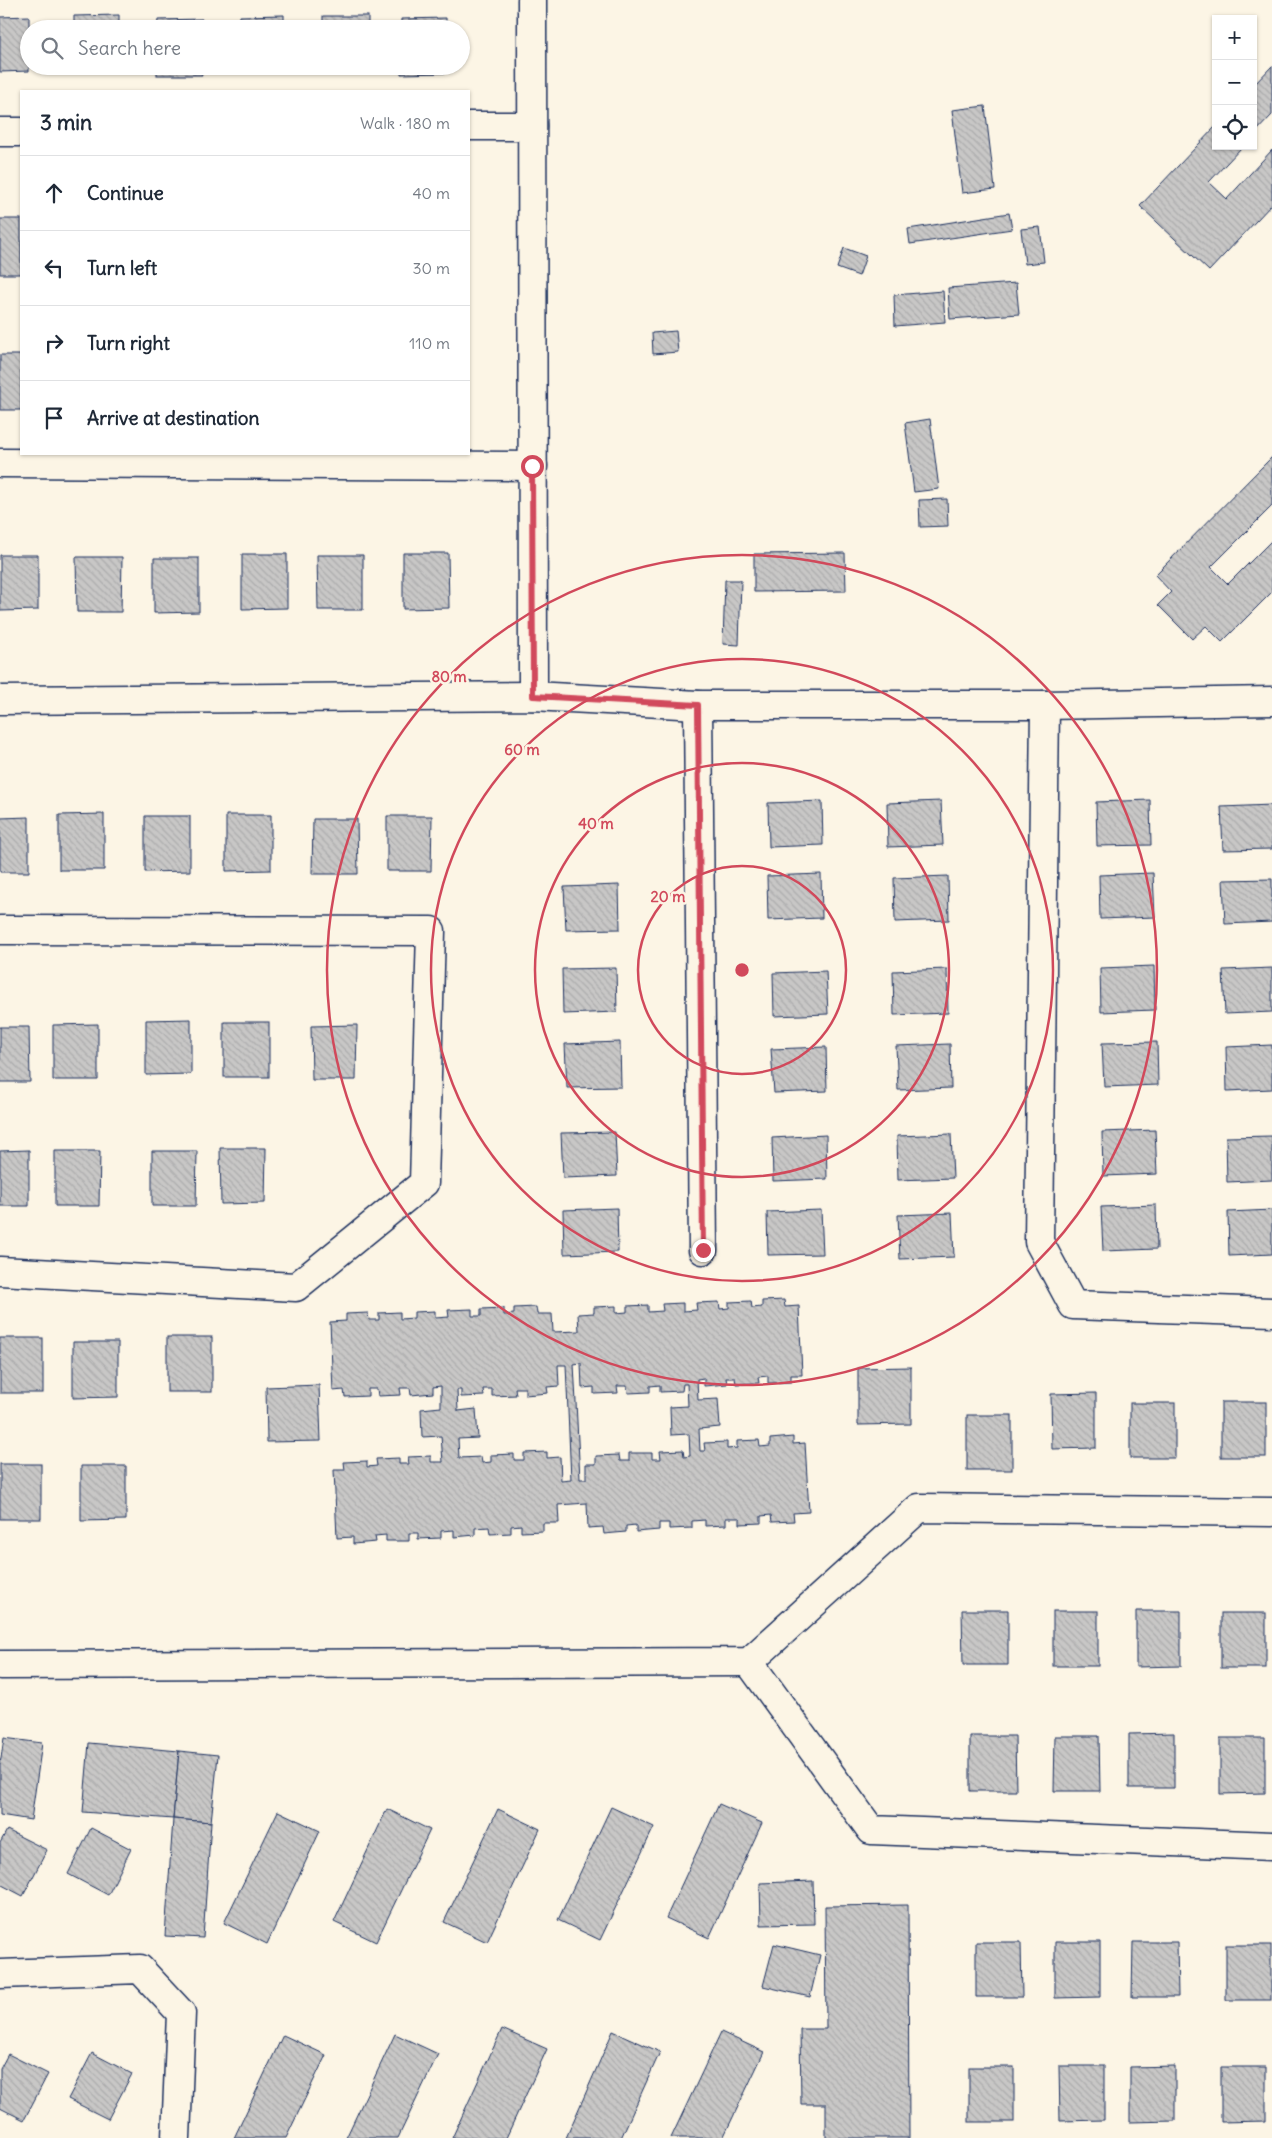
<!DOCTYPE html>
<html lang="en">
<head>
<meta charset="utf-8">
<style>
	body { margin:0; font-family:Delius,sans-serif; background:#f6f6f7; color:#1f2937 }
	.controls { position:absolute; right:15px; top:15px; display:grid; overflow:hidden; border-radius:0px; box-shadow:0 1px 4px #0004 }
	.controls button { width:45px; height:45px; display:grid; place-items:center; padding:0; border:0; border-bottom:1px solid #e0e1e3; background:#fff; color:#1f2937; font:25px sans-serif }
	.stop { position:absolute; width:15px; height:15px; margin:-11px; border:4px solid #d1495b; border-radius:50%; background:#fff }
	.stop.end { background:#d1495b; border-color:#fff; box-shadow:0 1px 5px #0008 }
	.list { margin:0; padding:0; list-style:none }
	h2 { display:flex; justify-content:space-between; align-items:center; height:65px; margin:0; padding:0 20px; font-size:21px }
	h2 small { font-size:16px; font-weight:400; color:#747a83 }
	.list li { display:grid; grid-template-columns:32px 1fr auto; gap:15px; align-items:center; box-sizing:border-box; height:75px; padding:0 20px; border-top:1px solid #e0e1e3 }
	.list b { display:block; font-size:19px; white-space:nowrap }
	.list em { font-size:16px; font-style:normal; color:#747a83 }
	.icon { flex:none; width:28px; height:28px; fill:none; stroke:currentColor; stroke-width:2; stroke-linecap:round; stroke-linejoin:round }
	.map { position:relative; flex:none; width:1272px; height:2138px; overflow:hidden }
	.search { position:absolute; background:#fff; box-shadow:0 1px 4px #0004; left:20px; top:20px; width:450px; height:55px; display:flex; align-items:center; gap:12px; box-sizing:border-box; padding:0 18px; border-radius:28px; color:#747a83; font-size:19px }
	.panel { position:absolute; background:#fff; box-shadow:0 1px 4px #0004; left:20px; top:90px; width:450px; height:365px; border-radius:0px }
	.map>svg:first-child { display:block }
	.building { fill:url(#building-back-hatch); stroke:#1b2f5e; fill-rule:evenodd }
	.lines { fill:none; stroke-linecap:round; stroke-linejoin:round }
	.street-casing { stroke:#1b2f5e; stroke-width:31 }
	.street { stroke:#fcf5e5; stroke-width:28 }
	.route { stroke:#d1495b; stroke-width:6 }
	.ring { fill:none; stroke:#d1495b; stroke-width:2.5 }
	.centre { fill:#d1495b; stroke:#fcf5e5; stroke-width:2.5 }
	.ring-label { font-size:15px; text-anchor:middle; font-weight:bold; fill:#d1495b; stroke:#fcf5e5; stroke-width:5; stroke-linejoin:round; paint-order:stroke }
</style>
</head>
<body>
<div class="map">
<svg width="1272" height="2138" viewBox="0 0 1272 2138">
	<defs>
		<pattern id="building-back-hatch" width="6" height="6" patternUnits="userSpaceOnUse" patternTransform="scale(1.25)"><rect width="6" height="6" fill="#c8c7c6"/><path d="M-1 5l2 2M0 0l6 6M5-1l2 2" fill="none" stroke="#ababac"/></pattern>
	</defs>
	<rect width="100%" height="100%" fill="#fcf5e5"/>
	<filter id="ink" filterUnits="userSpaceOnUse"><feTurbulence type="fractalNoise" baseFrequency=".02" numOctaves="2"/><feDisplacementMap in="SourceGraphic" scale="10" xChannelSelector="R" yChannelSelector="G"/><feConvolveMatrix kernelMatrix="1 2 1 2 8 2 1 2 1" color-interpolation-filters="sRGB"/></filter>
	<g filter="url(#ink)">
		<g class="building">
			<path d="M 119,15 L 119,29 L 74,29 L 74,16 Z"/>
			<path d="M 284,15 L 284,29 L 239,29 L 240,16 Z"/>
			<path d="M 29,16 L 29,71 L 0,72 L 0,17 Z"/>
			<rect x="323" y="16" width="45" height="13"/>
			<path d="M 446,18 L 446,29 L 401,29 L 401,19 Z"/>
			<path d="M 202,19 L 202,29 L 157,29 L 158,20 Z"/>
			<rect x="74" y="66" width="45" height="5"/>
			<rect x="157" y="66" width="45" height="9"/>
			<rect x="239" y="66" width="45" height="5"/>
			<path d="M 323,66 L 368,66 L 368,71 L 323,72 Z"/>
			<path d="M 401,66 L 446,66 L 445,73 L 401,74 Z"/>
			<path d="M 1272,66 L 1272,115 L 1253,135 L 1253,86 Z"/>
			<path d="M 985,106 L 995,189 L 962,193 L 952,110 Z"/>
			<path d="M 1216,126 L 1216,146 L 1243,146 L 1209,182 L 1227,199 L 1272,150 L 1272,204 L 1209,271 L 1140,206 Z"/>
			<path d="M 1009,213 L 1012,229 L 910,244 L 908,229 Z"/>
			<rect x="0" y="219" width="21" height="55"/>
			<path d="M 1040,227 L 1044,262 L 1025,264 L 1021,229 Z"/>
			<path d="M 844,248 L 866,256 L 859,276 L 837,268 Z"/>
			<path d="M 1016,283 L 1019,314 L 950,319 L 948,288 Z"/>
			<path d="M 943,291 L 945,322 L 895,326 L 894,295 Z"/>
			<path d="M 676,331 L 678,352 L 653,354 L 652,333 Z"/>
			<rect x="0" y="355" width="21" height="55"/>
			<path d="M 930,419 L 939,489 L 914,492 L 905,423 Z"/>
			<path d="M 1272,457 L 1272,506 L 1211,567 L 1228,584 L 1272,540 L 1272,592 L 1222,642 L 1206,626 L 1192,639 L 1158,605 L 1171,592 L 1155,575 Z"/>
			<path d="M 947,499 L 948,526 L 920,527 L 919,500 Z"/>
			<path d="M 403,553 L 448,553 L 449,608 L 403,609 Z"/>
			<path d="M 845,553 L 846,591 L 754,592 L 754,554 Z"/>
			<path d="M 242,554 L 287,554 L 287,608 L 242,609 Z"/>
			<path d="M 0,555 L 38,555 L 38,610 L 0,611 Z"/>
			<path d="M 317,555 L 363,555 L 363,610 L 318,610 Z"/>
			<path d="M 76,557 L 122,557 L 121,612 L 77,612 Z"/>
			<path d="M 154,558 L 199,558 L 199,612 L 154,613 Z"/>
			<path d="M 725,580 L 741,580 L 739,645 L 723,644 Z"/>
			<path d="M 1150,800 L 1151,845 L 1097,846 L 1096,802 Z"/>
			<path d="M 822,801 L 823,845 L 769,847 L 768,803 Z"/>
			<path d="M 941,801 L 943,845 L 888,847 L 887,803 Z"/>
			<path d="M 1272,805 L 1272,849 L 1223,850 L 1221,807 Z"/>
			<path d="M 104,814 L 104,870 L 59,870 L 59,815 Z"/>
			<path d="M 226,815 L 271,815 L 271,870 L 226,871 Z"/>
			<path d="M 145,816 L 190,816 L 190,871 L 145,872 Z"/>
			<path d="M 387,816 L 432,816 L 431,871 L 387,871 Z"/>
			<path d="M 29,817 L 29,872 L 0,872 L 0,818 Z"/>
			<path d="M 313,819 L 357,819 L 358,874 L 312,874 Z"/>
			<path d="M 1153,873 L 1155,917 L 1100,919 L 1099,875 Z"/>
			<path d="M 821,874 L 822,918 L 768,920 L 767,876 Z"/>
			<path d="M 948,876 L 949,920 L 895,922 L 894,878 Z"/>
			<path d="M 1272,879 L 1272,922 L 1225,924 L 1223,880 Z"/>
			<path d="M 619,885 L 620,929 L 566,930 L 564,887 Z"/>
			<path d="M 1154,966 L 1155,1010 L 1101,1012 L 1100,968 Z"/>
			<path d="M 616,968 L 617,1012 L 563,1014 L 562,969 Z"/>
			<path d="M 1272,968 L 1272,1012 L 1225,1014 L 1223,970 Z"/>
			<path d="M 947,969 L 948,1013 L 894,1015 L 893,971 Z"/>
			<path d="M 826,971 L 828,1014 L 774,1016 L 773,973 Z"/>
			<path d="M 191,1019 L 191,1074 L 146,1075 L 146,1020 Z"/>
			<rect x="224" y="1022" width="45" height="55"/>
			<path d="M 98,1024 L 98,1080 L 53,1080 L 53,1025 Z"/>
			<path d="M 357,1025 L 356,1080 L 312,1080 L 311,1026 Z"/>
			<path d="M 0,1027 L 29,1027 L 30,1082 L 0,1082 Z"/>
			<path d="M 620,1042 L 621,1087 L 567,1088 L 565,1044 Z"/>
			<path d="M 1157,1042 L 1158,1085 L 1104,1087 L 1102,1043 Z"/>
			<path d="M 950,1044 L 951,1088 L 898,1090 L 896,1046 Z"/>
			<path d="M 1272,1045 L 1272,1089 L 1227,1091 L 1226,1047 Z"/>
			<path d="M 826,1047 L 827,1091 L 774,1093 L 771,1049 Z"/>
			<path d="M 1155,1130 L 1157,1174 L 1103,1176 L 1102,1132 Z"/>
			<path d="M 615,1132 L 617,1176 L 563,1178 L 561,1133 Z"/>
			<path d="M 951,1134 L 953,1178 L 898,1180 L 897,1136 Z"/>
			<path d="M 826,1135 L 827,1179 L 773,1181 L 772,1138 Z"/>
			<path d="M 1272,1136 L 1272,1180 L 1227,1182 L 1226,1137 Z"/>
			<path d="M 220,1148 L 266,1148 L 265,1203 L 221,1204 Z"/>
			<path d="M 29,1150 L 29,1206 L 0,1206 L 0,1151 Z"/>
			<path d="M 55,1151 L 100,1151 L 99,1206 L 55,1206 Z"/>
			<path d="M 152,1151 L 197,1151 L 196,1206 L 152,1206 Z"/>
			<path d="M 1156,1205 L 1157,1249 L 1103,1251 L 1101,1207 Z"/>
			<path d="M 617,1208 L 618,1252 L 564,1254 L 563,1210 Z"/>
			<path d="M 821,1210 L 823,1254 L 768,1255 L 767,1212 Z"/>
			<path d="M 1272,1210 L 1272,1254 L 1229,1256 L 1228,1212 Z"/>
			<path d="M 952,1213 L 954,1257 L 900,1259 L 898,1215 Z"/>
			<path d="M 784,1300 L 785,1307 L 799,1306 L 802,1375 L 791,1375 L 791,1382 L 768,1383 L 768,1376 L 758,1377 L 759,1383 L 736,1384 L 735,1378 L 726,1378 L 727,1384 L 704,1386 L 704,1378 L 697,1379 L 698,1400 L 718,1399 L 720,1427 L 699,1429 L 700,1451 L 705,1451 L 704,1443 L 727,1442 L 727,1449 L 737,1448 L 737,1441 L 759,1440 L 760,1447 L 770,1446 L 770,1439 L 793,1437 L 793,1444 L 805,1443 L 809,1512 L 793,1513 L 794,1521 L 772,1522 L 771,1515 L 761,1516 L 761,1523 L 740,1524 L 740,1518 L 726,1518 L 726,1525 L 705,1526 L 705,1520 L 692,1521 L 692,1528 L 669,1529 L 669,1523 L 659,1523 L 659,1530 L 636,1532 L 636,1525 L 626,1526 L 626,1532 L 604,1534 L 603,1527 L 588,1528 L 587,1503 L 558,1505 L 559,1523 L 543,1523 L 543,1531 L 521,1532 L 521,1525 L 511,1526 L 511,1533 L 490,1534 L 489,1527 L 475,1528 L 475,1535 L 454,1537 L 454,1530 L 441,1531 L 441,1538 L 418,1539 L 418,1533 L 409,1533 L 409,1541 L 386,1541 L 386,1535 L 375,1536 L 376,1542 L 353,1544 L 353,1537 L 337,1538 L 334,1470 L 345,1470 L 344,1462 L 367,1461 L 367,1467 L 377,1466 L 376,1459 L 399,1458 L 399,1464 L 409,1464 L 408,1457 L 431,1456 L 431,1462 L 443,1462 L 441,1436 L 422,1437 L 421,1409 L 441,1407 L 441,1386 L 433,1387 L 433,1393 L 411,1395 L 410,1388 L 400,1388 L 401,1395 L 378,1396 L 377,1389 L 368,1389 L 368,1396 L 345,1397 L 344,1390 L 333,1391 L 330,1322 L 346,1321 L 346,1314 L 368,1313 L 369,1320 L 379,1320 L 379,1313 L 400,1312 L 400,1319 L 414,1318 L 414,1312 L 435,1311 L 435,1318 L 449,1317 L 448,1310 L 472,1309 L 472,1316 L 481,1316 L 481,1309 L 504,1308 L 504,1315 L 514,1314 L 514,1308 L 536,1307 L 537,1314 L 552,1314 L 553,1332 L 579,1331 L 578,1314 L 594,1313 L 594,1307 L 616,1306 L 616,1313 L 627,1312 L 627,1306 L 648,1305 L 648,1312 L 663,1311 L 662,1304 L 683,1303 L 683,1311 L 697,1310 L 696,1303 L 719,1302 L 720,1309 L 729,1308 L 729,1302 L 751,1301 L 752,1308 L 762,1307 L 762,1301 ZM 581,1363 L 582,1388 L 594,1387 L 594,1394 L 618,1393 L 617,1386 L 627,1386 L 628,1393 L 650,1392 L 650,1386 L 660,1385 L 660,1392 L 682,1391 L 683,1384 L 687,1384 L 688,1406 L 670,1407 L 671,1435 L 689,1434 L 690,1456 L 684,1457 L 683,1450 L 660,1451 L 661,1459 L 652,1459 L 652,1453 L 629,1453 L 629,1461 L 620,1461 L 619,1455 L 596,1456 L 596,1464 L 586,1464 L 586,1479 L 580,1479 L 574,1364 ZM 558,1365 L 566,1365 L 571,1480 L 561,1481 L 560,1457 L 547,1458 L 547,1452 L 524,1453 L 524,1460 L 514,1460 L 514,1454 L 491,1455 L 491,1462 L 482,1463 L 481,1457 L 459,1458 L 458,1439 L 478,1438 L 476,1409 L 458,1411 L 457,1390 L 461,1390 L 461,1397 L 484,1396 L 483,1389 L 492,1389 L 492,1396 L 516,1395 L 515,1388 L 525,1388 L 525,1395 L 548,1393 L 547,1387 L 559,1386 Z"/>
			<rect x="167" y="1337" width="45" height="55"/>
			<rect x="0" y="1338" width="43" height="55"/>
			<path d="M 73,1342 L 118,1342 L 118,1397 L 73,1398 Z"/>
			<path d="M 911,1367 L 911,1424 L 858,1425 L 858,1368 Z"/>
			<path d="M 319,1385 L 321,1441 L 267,1442 L 266,1387 Z"/>
			<path d="M 1096,1393 L 1096,1448 L 1052,1449 L 1051,1394 Z"/>
			<rect x="1221" y="1402" width="45" height="55"/>
			<rect x="1130" y="1403" width="45" height="55"/>
			<rect x="967" y="1415" width="45" height="55"/>
			<rect x="0" y="1464" width="41" height="55"/>
			<path d="M 81,1466 L 126,1466 L 126,1520 L 81,1521 Z"/>
			<path d="M 962,1610 L 1008,1610 L 1008,1665 L 963,1665 Z"/>
			<rect x="1053" y="1611" width="45" height="55"/>
			<path d="M 1136,1611 L 1181,1611 L 1181,1666 L 1136,1667 Z"/>
			<rect x="1221" y="1613" width="45" height="55"/>
			<path d="M 1174,1733 L 1174,1788 L 1129,1788 L 1129,1734 Z"/>
			<path d="M 970,1736 L 1015,1736 L 1016,1791 L 970,1791 Z"/>
			<path d="M 1055,1736 L 1099,1736 L 1100,1791 L 1054,1791 Z"/>
			<path d="M 4,1738 L 42,1743 L 31,1820 L 0,1815 L 0,1765 Z"/>
			<path d="M 1220,1738 L 1265,1738 L 1265,1793 L 1220,1794 Z"/>
			<path d="M 89,1743 L 179,1751 L 173,1819 L 83,1812 Z"/>
			<path d="M 179,1751 L 218,1755 L 211,1822 L 173,1819 Z"/>
			<path d="M 719,1804 L 762,1823 L 709,1938 L 666,1918 Z"/>
			<path d="M 611,1807 L 654,1827 L 600,1940 L 558,1920 Z"/>
			<path d="M 387,1809 L 430,1830 L 376,1942 L 334,1922 Z"/>
			<path d="M 498,1809 L 540,1829 L 487,1942 L 444,1922 Z"/>
			<path d="M 278,1811 L 320,1831 L 267,1944 L 224,1923 Z"/>
			<path d="M 173,1819 L 211,1822 L 203,1938 L 165,1936 Z"/>
			<path d="M 91,1828 L 131,1849 L 108,1895 L 68,1874 Z"/>
			<path d="M 7,1830 L 47,1850 L 23,1896 L 0,1884 L 0,1843 Z"/>
			<path d="M 813,1881 L 814,1924 L 761,1925 L 760,1883 Z"/>
			<path d="M 908,1905 L 909,2138 L 826,2138 L 826,2104 L 801,2104 L 800,2029 L 826,2029 L 825,1906 Z"/>
			<path d="M 976,1942 L 1021,1942 L 1022,1997 L 976,1997 Z"/>
			<path d="M 1055,1942 L 1100,1942 L 1100,1997 L 1055,1998 Z"/>
			<path d="M 1133,1942 L 1177,1942 L 1178,1997 L 1132,1997 Z"/>
			<path d="M 774,1944 L 820,1955 L 810,1997 L 763,1986 Z"/>
			<rect x="1226" y="1945" width="45" height="55"/>
			<path d="M 502,2029 L 547,2049 L 506,2138 L 452,2138 Z"/>
			<path d="M 613,2031 L 660,2052 L 621,2138 L 566,2138 Z"/>
			<path d="M 721,2032 L 764,2052 L 723,2138 L 671,2138 Z"/>
			<path d="M 395,2034 L 438,2054 L 398,2138 L 346,2138 Z"/>
			<path d="M 283,2035 L 326,2055 L 286,2138 L 234,2138 Z"/>
			<path d="M 92,2053 L 132,2074 L 108,2119 L 68,2099 Z"/>
			<path d="M 8,2054 L 48,2074 L 24,2120 L 0,2108 L 0,2069 Z"/>
			<path d="M 1059,2066 L 1104,2066 L 1104,2120 L 1060,2121 Z"/>
			<path d="M 1175,2066 L 1175,2121 L 1130,2122 L 1130,2067 Z"/>
			<rect x="969" y="2067" width="45" height="55"/>
			<path d="M 1221,2067 L 1266,2067 L 1266,2121 L 1221,2122 Z"/>
		</g>
		<g class="lines">
			<g class="street-casing">
				<g id="street">
					<path d="M 532,0 L 533,696"/>
					<path d="M 469,126 L 532,126"/>
					<path d="M 0,132 L 21,132"/>
					<path d="M 0,463 L 533,466"/>
					<path d="M 0,700 L 533,696 L 698,705 L 1045,705 L 1272,701"/>
					<path d="M 698,705 L 703,1250"/>
					<path d="M 1045,705 L 1039,1242 L 1073,1305 L 1272,1312"/>
					<path d="M 0,930 L 431,931 L 424,1183 L 296,1287 L 0,1271"/>
					<path d="M 749,1662 L 871,1830 L 1272,1846"/>
					<path d="M 0,1665 L 749,1662 L 919,1508 L 1272,1512"/>
					<path d="M 0,1974 L 140,1969 L 181,2013 L 176,2138"/>
				</g>
			</g>
			<use href="#street" class="street"/>
		</g>
	</g>
	<g class="lines" filter="url(#ink)">
		<path class="route" d="M 532,466 L 533,696 L 698,705 L 703,1250"/>
	</g>
	<g class="ring">
		<circle cx="742" cy="970" r="104"/>
		<circle cx="742" cy="970" r="207"/>
		<circle cx="742" cy="970" r="311"/>
		<circle cx="742" cy="970" r="415"/>
	</g>
	<circle cx="742" cy="970" r="8" class="centre"/>
	<g class="ring-label">
		<text x="449" y="682">80 m</text>
		<text x="522" y="755">60 m</text>
		<text x="596" y="829">40 m</text>
		<text x="668" y="902">20 m</text>
	</g>
</svg>
<div class="controls">
<button>+</button>
<button>−</button>
<button><svg class="icon" aria-label="locate" viewBox="0 0 24 24"><circle cx="12" cy="12" r="6"/><path d="M12 2v4M12 18v4M2 12h4M18 12h4"/></svg></button>
</div>
<div class="stop" style="left:532px;top:466px"></div>
<div class="stop end" style="left:703px;top:1250px"></div>
<div class="search"><svg class="icon" aria-label="search" viewBox="0 0 24 24"><circle cx="10" cy="10" r="6"/><path d="M15 15l6 6"/></svg>Search here</div>
<section class="panel">
<h2>3 min<small>Walk · 180 m</small></h2>
<ul class="list">
<li><svg class="icon" aria-label="ahead" viewBox="0 0 24 24"><path d="M12 20V5M6 11l6-6 6 6"/></svg><div><b>Continue</b></div><em>40 m</em></li>
<li><svg class="icon" aria-label="left" viewBox="0 0 24 24"><path d="M17 20v-9H6M10 6l-5 5 5 5"/></svg><div><b>Turn left</b></div><em>30 m</em></li>
<li><svg class="icon" aria-label="right" viewBox="0 0 24 24"><path d="M7 20v-9h11M14 6l5 5-5 5"/></svg><div><b>Turn right</b></div><em>110 m</em></li>
<li><svg class="icon" aria-label="arrive" viewBox="0 0 24 24"><path d="M6 21V4h12l-3 4 3 4H6"/></svg><div><b>Arrive at destination</b></div></li>
</ul>
</section>
</div>
</body>
</html>
